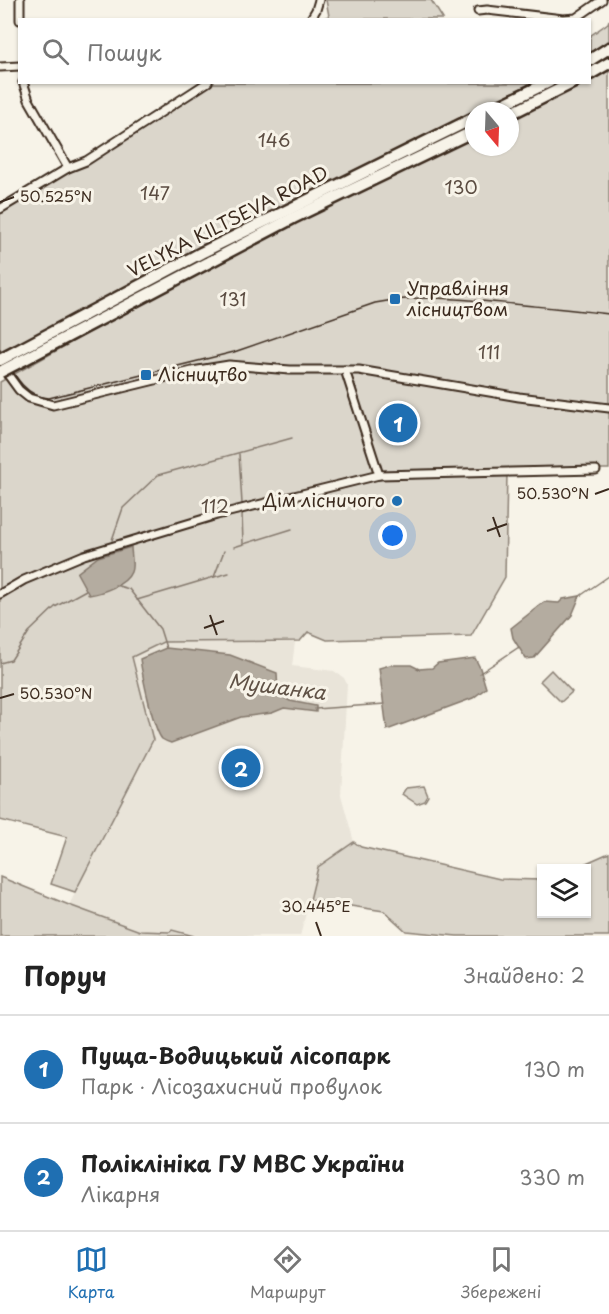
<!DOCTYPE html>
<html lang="uk">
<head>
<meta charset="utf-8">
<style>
	body { margin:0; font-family:"Playpen Sans",sans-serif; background:#f2f2f2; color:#222 }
	.controls { position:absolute; right:18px; bottom:18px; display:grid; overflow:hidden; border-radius:0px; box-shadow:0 2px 4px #0004 }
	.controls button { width:54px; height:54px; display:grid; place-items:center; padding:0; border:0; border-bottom:2px solid #e0e0e0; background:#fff; color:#222; font:30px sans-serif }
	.compass { position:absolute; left:465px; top:102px; width:54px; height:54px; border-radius:50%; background:#fff; box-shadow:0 2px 4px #0004; rotate:161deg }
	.you { position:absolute; left:393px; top:536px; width:21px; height:21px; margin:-15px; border:4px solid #fff; border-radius:50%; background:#1a73e8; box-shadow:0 0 0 9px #1a73e833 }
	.badge { display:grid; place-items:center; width:39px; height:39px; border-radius:50%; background:#1f6fb2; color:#fff; font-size:20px; font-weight:700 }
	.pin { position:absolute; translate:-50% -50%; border:3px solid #fff; box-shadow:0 2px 6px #0006 }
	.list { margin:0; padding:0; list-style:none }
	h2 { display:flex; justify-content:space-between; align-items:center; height:78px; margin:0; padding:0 24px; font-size:26px }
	h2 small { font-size:20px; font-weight:400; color:#767676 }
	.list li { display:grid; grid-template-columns:39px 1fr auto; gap:18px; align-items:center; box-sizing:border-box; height:108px; padding:0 24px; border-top:2px solid #e0e0e0 }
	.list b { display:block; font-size:22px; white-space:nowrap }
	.list p { margin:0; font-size:20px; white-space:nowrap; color:#767676 }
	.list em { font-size:20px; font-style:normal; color:#767676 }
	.icon { flex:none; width:33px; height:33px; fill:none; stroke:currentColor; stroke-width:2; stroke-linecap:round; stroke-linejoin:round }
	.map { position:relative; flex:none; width:609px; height:936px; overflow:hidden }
	.search { position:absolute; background:#fff; box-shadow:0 2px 4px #0004; left:18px; right:18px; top:18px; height:66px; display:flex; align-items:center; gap:15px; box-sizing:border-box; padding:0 21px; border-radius:0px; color:#767676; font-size:22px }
	.sheet { height:294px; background:#fff }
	nav { display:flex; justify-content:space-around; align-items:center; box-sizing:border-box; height:84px; border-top:2px solid #e0e0e0; background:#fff; font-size:16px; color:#767676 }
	nav a { display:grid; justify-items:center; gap:3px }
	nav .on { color:#1f6fb2 }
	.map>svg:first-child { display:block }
	.built { fill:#e9e4d9 }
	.green { fill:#dbd6cb; stroke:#8b8074; stroke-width:1.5 }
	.water { fill:#b4aca0; stroke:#84786c; stroke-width:1.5 }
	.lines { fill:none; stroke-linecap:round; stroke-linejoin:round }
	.stream { stroke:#84786c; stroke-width:1.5 }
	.minor-casing { stroke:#3b2a1e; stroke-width:11 }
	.primary-casing { stroke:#3b2a1e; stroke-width:15 }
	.minor { stroke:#f7f3e8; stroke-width:7 }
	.primary { stroke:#f7f3e8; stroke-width:10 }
	.tram { stroke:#3b2a1e; stroke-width:1.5 }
	.primary-bridge-casing { stroke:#3b2a1e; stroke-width:15; stroke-linecap:butt }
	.primary-bridge { stroke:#f7f3e8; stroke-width:10 }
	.ticks { fill:none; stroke:#3b2a1e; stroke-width:2 }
	.poi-dot { fill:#1f6fb2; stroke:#f7f3e8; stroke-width:2 }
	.labels { text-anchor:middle; stroke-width:6; stroke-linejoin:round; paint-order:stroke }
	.park-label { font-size:18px; fill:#5b4c41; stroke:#f7f3e8 }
	.street-label { font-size:18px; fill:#3b2a1e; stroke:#f7f3e8 }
	.poi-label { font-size:18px; fill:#3b2a1e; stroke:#f7f3e8; text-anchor:start }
	.water-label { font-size:20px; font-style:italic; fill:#5f5145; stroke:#f7f3e8 }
	.ticks-label { font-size:15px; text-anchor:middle; fill:#3b2a1e; stroke:#f7f3e8; stroke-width:6; stroke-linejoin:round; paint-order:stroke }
</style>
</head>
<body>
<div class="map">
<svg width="609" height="936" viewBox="0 0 609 936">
	<rect width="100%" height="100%" fill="#f7f3e8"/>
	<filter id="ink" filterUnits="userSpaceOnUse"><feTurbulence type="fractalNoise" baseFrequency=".0167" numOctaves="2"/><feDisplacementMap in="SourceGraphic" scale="12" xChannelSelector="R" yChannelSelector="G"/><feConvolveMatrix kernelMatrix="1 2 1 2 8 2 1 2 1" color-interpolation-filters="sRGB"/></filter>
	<g filter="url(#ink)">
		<path class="built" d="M 163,642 L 295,642 L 292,666 L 334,671 L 344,678 L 347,684 L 341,795 L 354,842 L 318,867 L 300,936 L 194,936 L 172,930 L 170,932 L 141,931 L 69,905 L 153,740 L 132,657 Z"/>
		<g class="green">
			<path d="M 326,0 L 431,0 L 443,19 L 321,19 L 329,16 Z"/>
			<path d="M 609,20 L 609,48 L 590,60 L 590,36 L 608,23 Z"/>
			<path d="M 609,66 L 609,469 L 599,469 L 595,474 L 580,474 L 575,470 L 507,472 L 505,577 L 471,636 L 327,640 L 308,632 L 300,641 L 163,642 L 132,657 L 153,740 L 75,892 L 51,884 L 67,837 L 0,820 L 0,382 L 169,288 L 265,238 L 474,135 L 474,147 L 510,147 L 510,117 L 582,83 L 590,82 L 590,78 Z"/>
			<path d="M 208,83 L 549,83 L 489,111 L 474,111 L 474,118 L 0,360 L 0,209 Z"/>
			<path d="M 551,670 L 572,692 L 561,702 L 540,681 Z"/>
			<path d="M 424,786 L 428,796 L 425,801 L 417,804 L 402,794 L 406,788 Z"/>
			<path d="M 354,842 L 361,847 L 500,879 L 541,880 L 542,914 L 586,914 L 586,868 L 575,868 L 609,853 L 609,936 L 457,936 L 406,931 L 384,911 L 310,900 L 318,867 Z"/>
			<path d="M 0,877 L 69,905 L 140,931 L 170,932 L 172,930 L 194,936 L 0,936 Z"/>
		</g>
		<g class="water">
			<path d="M 131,547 C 131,554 134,565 131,572 C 126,585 102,593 89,595 L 77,573 L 98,557 Z"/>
			<path d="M 580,596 L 572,615 L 534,658 L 526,659 L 513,638 L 511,628 L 544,602 L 559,603 L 563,599 Z"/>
			<path d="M 166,648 L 230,655 L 277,673 L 278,694 L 290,701 L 316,706 L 316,712 L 284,708 L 272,713 L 241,717 L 171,743 C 168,742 165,741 162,739 C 153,729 142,673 140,659 Z"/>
			<path d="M 475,658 L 480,668 L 486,688 L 473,698 L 387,730 L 379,668 L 390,665 L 411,665 L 419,669 L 432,668 L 438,663 Z"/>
		</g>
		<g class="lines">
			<g class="stream">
				<path d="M 239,454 L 242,504"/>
				<path d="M 242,514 L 243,543"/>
				<path d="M 112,540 L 123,508 L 158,475 L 292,438"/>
				<path d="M 234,547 L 292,529"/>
				<path d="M 214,577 L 229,573"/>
				<path d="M 115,585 L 129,589 L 160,629 L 166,648"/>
				<path d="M 580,596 L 609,576"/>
				<path d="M 137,600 L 214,577 L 224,551"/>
				<path d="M 0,663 L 11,660 L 29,632 L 55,607 L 86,590"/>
				<path d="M 480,673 L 519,647"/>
				<path d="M 315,709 L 385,704"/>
			</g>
			<g class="minor-casing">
				<g id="minor">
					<path d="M 20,0 L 20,20"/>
					<path d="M 478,11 L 487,10 L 563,19 L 576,18 L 602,0"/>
					<path d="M 310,20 L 316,10 L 319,0"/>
					<path d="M 0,67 L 20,66"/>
					<path d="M 23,82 L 29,100 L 68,168"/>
					<path d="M 0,209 L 68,168 L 86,161 L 208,82"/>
					<path d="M 3,368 L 19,390 L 29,398 L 53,405 L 192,371 L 229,365 L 290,370 L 359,370 L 519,397 L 609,408"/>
					<path d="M 345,370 L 379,475"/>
					<path d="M 0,594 L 24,580 L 84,555 L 217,515 L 379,475 L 596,470"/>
				</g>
			</g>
			<g class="primary-casing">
				<g id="primary">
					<path d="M 590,60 L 609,48"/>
					<path d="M 590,74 L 609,63"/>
					<path d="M 489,111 L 549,82"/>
					<path d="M 510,114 L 574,82"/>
					<path d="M 17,351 L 201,253 L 474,118"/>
					<path d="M 23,360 L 293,218 L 474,131"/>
				</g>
			</g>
			<use href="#minor" class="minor"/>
			<use href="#primary" class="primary"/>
			<path class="tram" d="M 0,350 C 12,370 23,397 49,398 L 234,352 L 375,303 C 424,294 464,299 513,304 C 545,307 577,310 609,314"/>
			<g class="primary-bridge-casing">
				<g id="primary-bridge">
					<path d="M 0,360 L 17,351"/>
					<path d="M 0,372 L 23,360"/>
				</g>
			</g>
			<use href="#primary-bridge" class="primary-bridge"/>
		</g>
	</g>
	<path class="ticks" d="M 0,202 L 14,197M 595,494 L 609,489M 493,517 L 500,537M 487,531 L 507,524M 210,615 L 217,635M 204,628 L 224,621M 0,698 L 14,694M 316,922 L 321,936"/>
	<g class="poi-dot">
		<rect x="389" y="293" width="12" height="12" rx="3"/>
		<rect x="140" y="369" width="12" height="12" rx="3"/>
		<circle cx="397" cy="501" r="6"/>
	</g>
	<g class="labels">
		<g class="park-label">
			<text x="274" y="147">146</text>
			<text x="461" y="194">130</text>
			<text x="155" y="200">147</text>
			<text x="233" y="306">131</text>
			<text x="489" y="359">111</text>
			<text x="215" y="513">112</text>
		</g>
		<g class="street-label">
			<text transform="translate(228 222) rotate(-27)" y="6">VELYKA KILTSEVA ROAD</text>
		</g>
		<g class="poi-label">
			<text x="407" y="295">Управління<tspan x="407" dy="21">лісництвом</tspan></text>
			<text x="158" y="381">Лісництво</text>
			<text x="385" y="507" text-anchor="end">Дім лісничого</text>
		</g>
		<g class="water-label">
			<text transform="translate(277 687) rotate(7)" y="7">Мушанка</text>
		</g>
	</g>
	<g class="ticks-label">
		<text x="56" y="202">50.525°N</text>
		<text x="553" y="499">50.530°N</text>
		<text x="56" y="699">50.530°N</text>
		<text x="316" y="912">30.445°E</text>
	</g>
</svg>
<div class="controls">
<button><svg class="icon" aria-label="layers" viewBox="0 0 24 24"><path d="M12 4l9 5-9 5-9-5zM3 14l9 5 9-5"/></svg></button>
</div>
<svg class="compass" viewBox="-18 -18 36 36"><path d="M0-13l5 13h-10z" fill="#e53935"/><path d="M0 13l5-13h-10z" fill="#767676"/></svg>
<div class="you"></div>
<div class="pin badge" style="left:398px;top:423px">1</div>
<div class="pin badge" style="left:241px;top:768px">2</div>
<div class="search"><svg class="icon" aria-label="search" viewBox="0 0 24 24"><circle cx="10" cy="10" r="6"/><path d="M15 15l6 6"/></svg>Пошук</div>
</div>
<section class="sheet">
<h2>Поруч<small>Знайдено: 2</small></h2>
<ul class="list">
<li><span class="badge">1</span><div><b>Пуща-Водицький лісопарк</b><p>Парк · Лісозахисний провулок</p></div><em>130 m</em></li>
<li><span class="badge">2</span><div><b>Поліклініка ГУ МВС України</b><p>Лікарня</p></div><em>330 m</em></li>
</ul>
</section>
<nav>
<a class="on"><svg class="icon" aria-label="map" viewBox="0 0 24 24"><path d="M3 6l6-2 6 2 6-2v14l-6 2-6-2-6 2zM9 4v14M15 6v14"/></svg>Карта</a>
<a><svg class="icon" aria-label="directions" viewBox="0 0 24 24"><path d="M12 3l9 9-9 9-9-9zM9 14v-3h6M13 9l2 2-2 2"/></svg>Маршрут</a>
<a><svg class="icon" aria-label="saved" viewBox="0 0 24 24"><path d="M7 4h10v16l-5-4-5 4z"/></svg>Збережені</a>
</nav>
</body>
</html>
